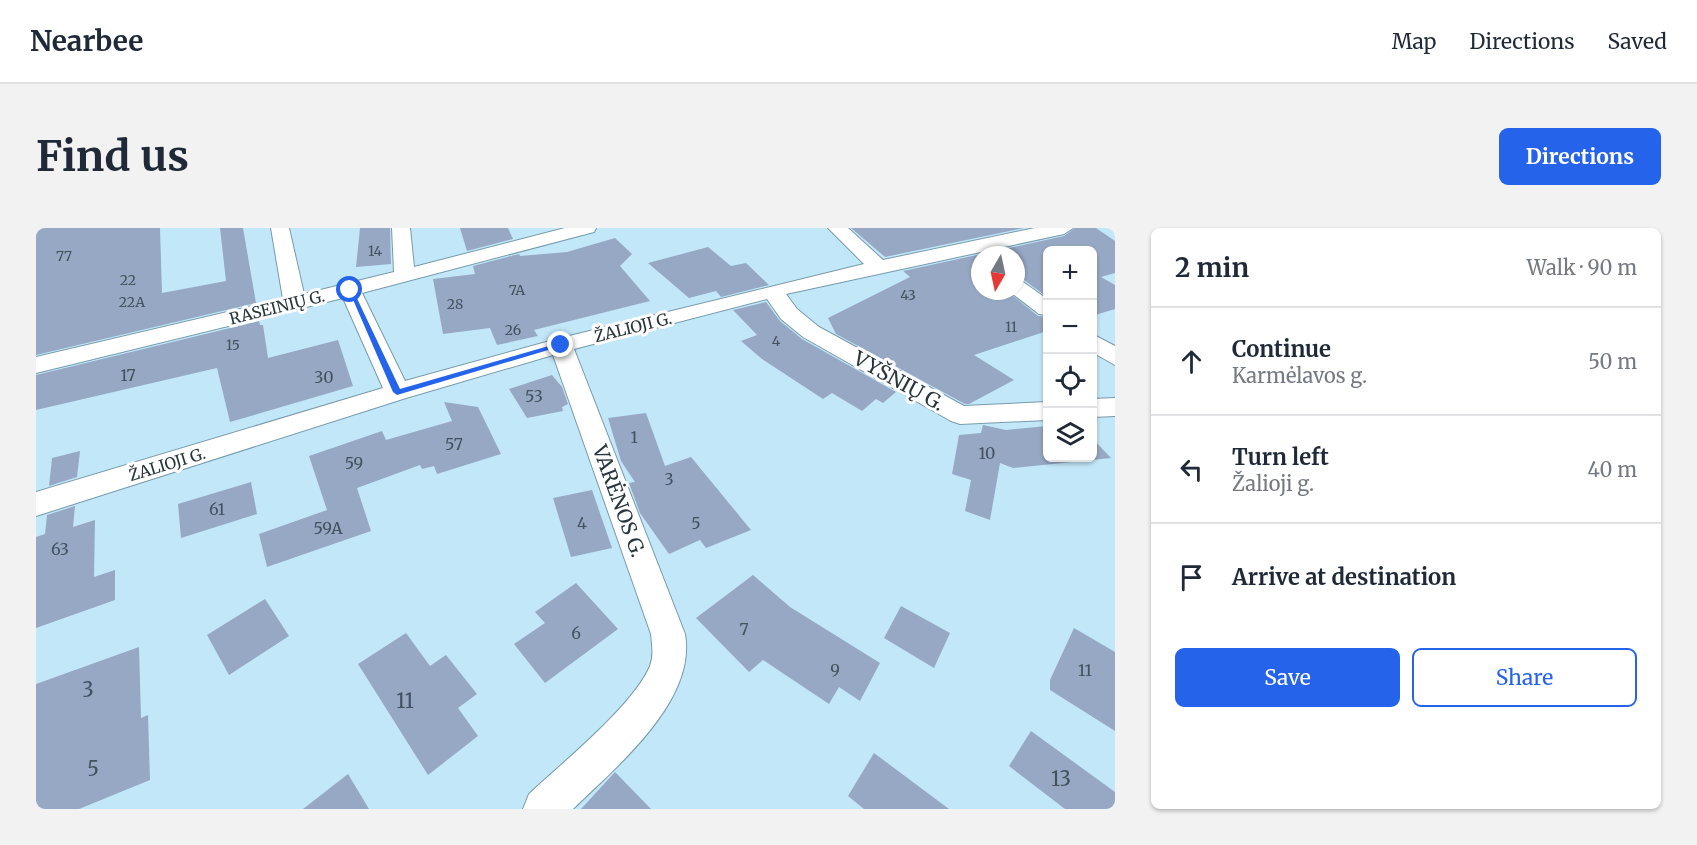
<!DOCTYPE html>
<html lang="en">
<head>
<meta charset="utf-8">
<style>
	body { margin:0; font-family:Merriweather,serif; background:#f2f2f3; color:#1f2937 }
	.controls { position:absolute; right:18px; top:18px; display:grid; overflow:hidden; border-radius:9px; box-shadow:0 2px 4px #0004 }
	.controls button { width:54px; height:54px; display:grid; place-items:center; padding:0; border:0; border-bottom:2px solid #e0e1e3; background:#fff; color:#1f2937; font:30px sans-serif }
	.compass { position:absolute; left:935px; top:18px; width:54px; height:54px; border-radius:50%; background:#fff; box-shadow:0 2px 4px #0004; rotate:189deg }
	.stop { position:absolute; width:18px; height:18px; margin:-14px; border:4px solid #2563eb; border-radius:50%; background:#fff }
	.stop.end { background:#2563eb; border-color:#fff; box-shadow:0 2px 6px #0008 }
	.list { margin:0; padding:0; list-style:none }
	h2 { display:flex; justify-content:space-between; align-items:center; height:78px; margin:0; padding:0 24px; font-size:26px }
	h2 small { font-size:20px; font-weight:400; color:#747a83 }
	.list li { display:grid; grid-template-columns:39px 1fr auto; gap:18px; align-items:center; box-sizing:border-box; height:108px; padding:0 24px; border-top:2px solid #e0e1e3 }
	.list b { display:block; font-size:22px; white-space:nowrap }
	.list p { margin:0; font-size:20px; white-space:nowrap; color:#747a83 }
	.list em { font-size:20px; font-style:normal; color:#747a83 }
	.actions { display:flex; gap:12px; padding:18px 24px }
	.actions a { flex:1; padding:14px 0; border:2px solid #2563eb; border-radius:9px; text-align:center; font-size:21px; color:#2563eb }
	.actions .main { background:#2563eb; color:#fff }
	.icon { flex:none; width:33px; height:33px; fill:none; stroke:currentColor; stroke-width:2; stroke-linecap:round; stroke-linejoin:round }
	.map { position:relative; flex:none; width:1079px; height:581px; overflow:hidden; border-radius:9px }
	header { display:flex; align-items:center; gap:36px; box-sizing:border-box; height:84px; padding:0 30px; background:#fff; border-bottom:2px solid #e0e1e3 }
	header strong { font-size:28px }
	nav { display:flex; gap:33px; margin-inline-start:auto; font-size:21px }
	.intro { display:flex; align-items:center; justify-content:space-between; box-sizing:border-box; height:144px; padding:0 36px }
	h1 { margin:0; font-size:42px }
	.button { padding:15px 27px; border-radius:9px; background:#2563eb; color:#fff; font-size:21px; font-weight:700 }
	main { display:flex; gap:36px; padding:0 36px }
	aside { flex:1; background:#fff; border-radius:9px; box-shadow:0 2px 4px #0004 }
	.map>svg:first-child { display:block }
	.building { fill:#97a8c5 }
	.lines { fill:none; stroke-linecap:round; stroke-linejoin:round }
	.minor-casing { stroke:#779bab; stroke-width:2 }
	.minor { fill:#fff; fill-rule:evenodd }
	.route { fill:#2563eb }
	.labels { text-anchor:middle; stroke-width:6; stroke-linejoin:round; paint-order:stroke }
	.far-number-label { font-size:14px; fill:#43525e }
	.far-street-label { font-size:16px; fill:#27363c; stroke:#fff }
	.number-label { font-size:16px; fill:#43525e }
	.street-label { font-size:20px; fill:#27363c; stroke:#fff }
	.near-number-label { font-size:20px; fill:#43525e }
</style>
</head>
<body>
<header>
<strong>Nearbee</strong>
<nav><a>Map</a><a>Directions</a><a>Saved</a></nav>
</header>
<div class="intro"><h1>Find us</h1><a class="button">Directions</a></div>
<main>
<div class="map">
<svg width="1079" height="581" viewBox="0 0 1079 581">
	<rect width="100%" height="100%" fill="#c2e7f9"/>
	<g class="building">
		<path d="M 0,0 L 124,0 L 126,65 L 190,53 L 184,0 L 207,0 L 220,75 L 0,127 Z"/>
		<path d="M 324,0 L 354,0 L 355,36 L 320,39 Z"/>
		<path d="M 424,0 L 472,0 L 477,11 L 431,23 Z"/>
		<path d="M 815,0 L 988,0 L 849,29 Z"/>
		<path d="M 1039,0 L 1060,0 L 1079,13 L 1079,45 L 1065,49 L 1079,57 L 1079,81 L 1056,88 L 1056,22 L 1011,22 L 1011,69 L 988,52 L 980,50 L 980,27 L 944,27 L 944,63 L 971,63 L 1002,88 L 1011,89 L 1011,103 L 938,127 L 978,152 L 933,176 L 929,176 L 800,106 L 792,90 L 874,49 L 867,43 L 1028,8 Z"/>
		<path d="M 579,10 L 596,26 L 584,38 L 614,73 L 498,102 L 502,108 L 461,117 L 454,100 L 407,106 L 397,51 L 439,46 L 437,38 L 483,26 L 484,28 L 531,24 Z"/>
		<path d="M 672,19 L 695,38 L 710,35 L 733,57 L 685,69 L 680,63 L 653,70 L 612,35 Z"/>
		<path d="M 730,74 L 744,93 L 766,111 L 860,164 L 847,175 L 840,171 L 826,183 L 796,165 L 787,171 L 726,131 L 705,113 L 721,107 L 697,82 Z"/>
		<path d="M 223,93 L 224,97 L 227,97 L 232,130 L 302,112 L 317,158 L 194,194 L 181,140 L 0,182 L 0,147 Z"/>
		<path d="M 516,147 L 526,159 L 532,176 L 526,179 L 527,183 L 491,190 L 473,161 Z"/>
		<path d="M 408,174 L 442,179 L 465,226 L 401,246 L 398,238 L 386,241 L 384,237 L 321,260 L 335,303 L 231,339 L 223,306 L 291,282 L 273,228 L 346,203 L 350,212 L 416,193 Z"/>
		<path d="M 610,185 L 629,238 L 655,229 L 715,302 L 670,320 L 664,312 L 633,326 L 604,285 L 593,255 L 599,254 L 585,233 L 572,190 Z"/>
		<path d="M 947,197 L 970,202 L 1011,198 L 1011,230 L 1056,230 L 1056,210 L 1075,230 L 977,240 L 964,235 L 954,292 L 929,283 L 935,252 L 916,246 L 923,207 L 945,205 Z"/>
		<path d="M 44,223 L 41,249 L 13,258 L 16,230 Z"/>
		<path d="M 215,254 L 221,286 L 145,310 L 142,276 Z"/>
		<path d="M 556,262 L 576,320 L 535,329 L 517,270 Z"/>
		<path d="M 39,278 L 37,299 L 59,292 L 58,349 L 79,342 L 79,372 L 0,400 L 0,309 L 9,306 L 11,287 Z"/>
		<path d="M 717,347 L 754,379 L 844,435 L 824,473 L 803,459 L 793,476 L 727,432 L 713,444 L 660,390 Z"/>
		<path d="M 540,355 L 582,401 L 509,455 L 478,416 L 509,395 L 499,384 Z"/>
		<path d="M 229,371 L 253,408 L 193,447 L 171,407 Z"/>
		<path d="M 865,378 L 914,405 L 898,440 L 848,410 Z"/>
		<path d="M 1038,400 L 1079,424 L 1079,503 L 1014,462 L 1014,452 Z"/>
		<path d="M 370,405 L 394,438 L 410,427 L 441,466 L 422,480 L 442,508 L 392,547 L 322,436 Z"/>
		<path d="M 103,419 L 105,490 L 112,487 L 114,552 L 43,581 L 0,581 L 0,456 Z"/>
		<path d="M 995,503 L 1079,564 L 1079,581 L 1029,581 L 973,538 Z"/>
		<path d="M 838,525 L 913,581 L 828,581 L 812,568 Z"/>
		<path d="M 579,544 L 615,581 L 545,581 Z"/>
		<path d="M 312,546 L 333,581 L 267,581 Z"/>
	</g>
	<g class="lines">
		<g class="minor-casing">
			<g id="minor">
				<path d="M 235,0 L 253,0 L 268,66 L 358,44 L 356,0 L 374,0 L 378,39 L 529,0 L 560,0 L 558,4 L 326,65 L 369,153 L 525,110 L 828,36 L 792,0 L 812,0 L 847,32 L 999,0 L 1037,0 L 1028,6 L 750,66 L 761,81 L 783,99 L 928,178 L 1011,174 L 1011,192 L 924,196 L 915,193 L 767,109 L 745,91 L 731,71 L 538,121 L 649,406 C 661,473 580,539 537,581 L 487,581 L 493,566 C 525,536 598,477 614,438 C 618,427 616,417 615,406 L 517,127 L 370,170 L 0,288 L 0,264 L 347,160 L 307,70 L 0,145 L 0,129 L 247,71 Z"/>
				<path d="M 980,52 L 987,54 L 1011,71 L 1011,87 L 1003,86 L 973,63 L 980,63 Z"/>
				<path d="M 1056,106 L 1079,118 L 1079,137 L 1056,124 Z"/>
				<path d="M 1079,170 L 1079,188 L 1056,189 L 1056,171 Z"/>
			</g>
		</g>
		<use href="#minor" class="minor"/>
	</g>
	<path class="route" d="M 312,60 L 317,62 L 364,161 L 523,115 L 529,117 L 361,167 L 357,164 Z"/>
	<g class="labels">
		<g class="far-number-label">
			<text x="339" y="28">14</text>
			<text x="28" y="33">77</text>
			<text x="92" y="57">22</text>
			<text x="481" y="67">7A</text>
			<text x="872" y="72">43</text>
			<text x="96" y="79">22A</text>
			<text x="419" y="81">28</text>
			<text x="975" y="104">11</text>
			<text x="477" y="107">26</text>
			<text x="740" y="118">4</text>
			<text x="197" y="122">15</text>
		</g>
		<g class="far-street-label">
			<text transform="translate(241 79) rotate(-14)" y="6">RASEINIŲ G.</text>
			<text transform="translate(597 99) rotate(-14)" y="6">ŽALIOJI G.</text>
			<text transform="translate(131 236) rotate(-17)" y="6">ŽALIOJI G.</text>
		</g>
		<g class="number-label">
			<text x="92" y="153">17</text>
			<text x="288" y="155">30</text>
			<text x="498" y="174">53</text>
			<text x="598" y="215">1</text>
			<text x="418" y="222">57</text>
			<text x="951" y="231">10</text>
			<text x="318" y="241">59</text>
			<text x="633" y="257">3</text>
			<text x="181" y="287">61</text>
			<text x="546" y="301">4</text>
			<text x="660" y="301">5</text>
			<text x="292" y="306">59A</text>
			<text x="24" y="327">63</text>
			<text x="708" y="407">7</text>
			<text x="540" y="411">6</text>
			<text x="799" y="448">9</text>
			<text x="1049" y="448">11</text>
		</g>
		<g class="street-label">
			<text transform="translate(863 153) rotate(29)" y="7">VYŠNIŲ G.</text>
			<text transform="translate(583 273) rotate(70)" y="7">VARĖNOS G.</text>
		</g>
		<g class="near-number-label">
			<text x="52" y="469">3</text>
			<text x="369" y="480">11</text>
			<text x="57" y="548">5</text>
			<text x="1025" y="558">13</text>
		</g>
	</g>
</svg>
<div class="controls">
<button>+</button>
<button>−</button>
<button><svg class="icon" aria-label="locate" viewBox="0 0 24 24"><circle cx="12" cy="12" r="6"/><path d="M12 2v4M12 18v4M2 12h4M18 12h4"/></svg></button>
<button><svg class="icon" aria-label="layers" viewBox="0 0 24 24"><path d="M12 4l9 5-9 5-9-5zM3 14l9 5 9-5"/></svg></button>
</div>
<svg class="compass" viewBox="-18 -18 36 36"><path d="M0-13l5 13h-10z" fill="#e53935"/><path d="M0 13l5-13h-10z" fill="#747a83"/></svg>
<div class="stop" style="left:314px;top:62px"></div>
<div class="stop end" style="left:525px;top:117px"></div>
</div>
<aside>
<h2>2 min<small>Walk · 90 m</small></h2>
<ul class="list">
<li><svg class="icon" aria-label="ahead" viewBox="0 0 24 24"><path d="M12 20V5M6 11l6-6 6 6"/></svg><div><b>Continue</b><p>Karmėlavos g.</p></div><em>50 m</em></li>
<li><svg class="icon" aria-label="left" viewBox="0 0 24 24"><path d="M17 20v-9H6M10 6l-5 5 5 5"/></svg><div><b>Turn left</b><p>Žalioji g.</p></div><em>40 m</em></li>
<li><svg class="icon" aria-label="arrive" viewBox="0 0 24 24"><path d="M6 21V4h12l-3 4 3 4H6"/></svg><div><b>Arrive at destination</b></div></li>
</ul>
<div class="actions"><a class="main">Save</a><a>Share</a></div>
</aside>
</main>
</body>
</html>
